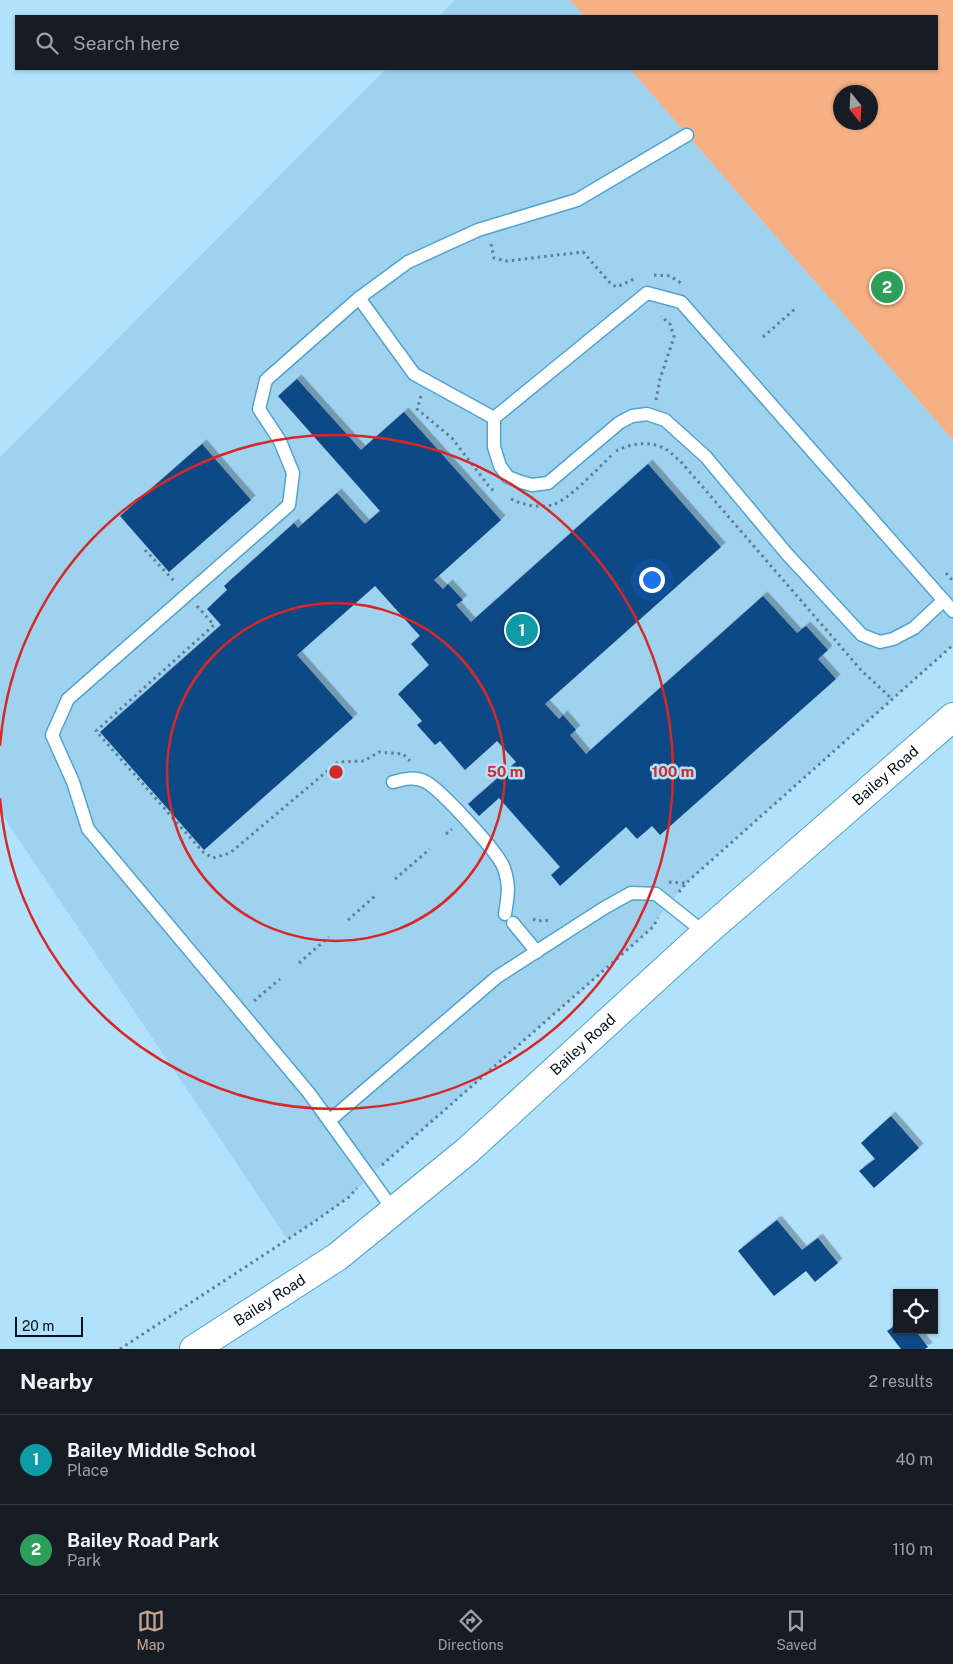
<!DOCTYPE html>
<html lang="en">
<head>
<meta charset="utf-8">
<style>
	body { margin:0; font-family:"Public Sans",sans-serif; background:#20242c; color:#f1f3f6 }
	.controls { position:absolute; right:15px; bottom:15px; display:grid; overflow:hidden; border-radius:0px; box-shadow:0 1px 4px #0004 }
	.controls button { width:45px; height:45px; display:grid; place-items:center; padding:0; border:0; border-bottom:1px solid #363941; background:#171b24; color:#f1f3f6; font:25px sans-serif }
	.compass { position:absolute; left:833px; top:85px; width:45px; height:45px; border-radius:50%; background:#171b24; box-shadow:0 1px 4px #0004; rotate:162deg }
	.scale { position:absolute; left:15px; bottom:12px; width:68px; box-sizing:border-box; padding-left:5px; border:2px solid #000f1c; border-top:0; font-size:14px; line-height:18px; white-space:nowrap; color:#000f1c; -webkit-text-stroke:4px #b1e1fb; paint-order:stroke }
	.you { position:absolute; left:651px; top:579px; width:18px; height:18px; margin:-12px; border:4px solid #fff; border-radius:50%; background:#1a73e8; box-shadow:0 0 0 8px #1a73e833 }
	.badge { display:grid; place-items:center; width:32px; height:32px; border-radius:50%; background:#c2a690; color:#fff; font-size:16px; font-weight:700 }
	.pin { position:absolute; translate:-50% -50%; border:2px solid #fff; box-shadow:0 1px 5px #0006 }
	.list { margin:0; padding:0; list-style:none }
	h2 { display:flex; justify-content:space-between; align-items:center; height:65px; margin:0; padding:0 20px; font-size:21px }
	h2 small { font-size:16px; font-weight:400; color:#9ea1a6 }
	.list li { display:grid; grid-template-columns:32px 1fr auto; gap:15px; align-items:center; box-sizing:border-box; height:90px; padding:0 20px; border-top:1px solid #363941 }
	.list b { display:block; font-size:19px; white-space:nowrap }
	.list p { margin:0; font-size:16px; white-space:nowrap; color:#9ea1a6 }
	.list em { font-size:16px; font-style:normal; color:#9ea1a6 }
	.icon { flex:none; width:28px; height:28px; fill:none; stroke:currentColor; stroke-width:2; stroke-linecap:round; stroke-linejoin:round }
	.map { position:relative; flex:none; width:953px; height:1349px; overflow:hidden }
	.search { position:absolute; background:#171b24; box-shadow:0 1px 4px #0004; left:15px; right:15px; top:15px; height:55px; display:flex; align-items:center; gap:12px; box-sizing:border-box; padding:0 18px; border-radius:0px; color:#9ea1a6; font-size:19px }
	.sheet { height:245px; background:#171b24 }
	nav { display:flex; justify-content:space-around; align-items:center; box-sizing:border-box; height:70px; border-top:1px solid #363941; background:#171b24; font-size:14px; color:#9ea1a6 }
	nav a { display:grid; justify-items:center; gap:2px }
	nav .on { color:#c2a690 }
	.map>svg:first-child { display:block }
	.built { fill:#9fd2ef }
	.green { fill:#f7b084; fill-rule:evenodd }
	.building { fill:#104a85; filter:url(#shadow) }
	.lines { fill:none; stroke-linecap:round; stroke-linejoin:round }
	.service-casing { stroke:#50a4cf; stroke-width:15 }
	.tertiary-casing { stroke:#50a4cf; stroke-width:30 }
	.path { stroke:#5f8094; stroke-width:3; stroke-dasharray:2.5 4; stroke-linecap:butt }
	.service { stroke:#fff; stroke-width:12 }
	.tertiary { stroke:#fff; stroke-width:28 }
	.ring { fill:none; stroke:#d62828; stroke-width:2.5 }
	.labels { text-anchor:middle; stroke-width:5; stroke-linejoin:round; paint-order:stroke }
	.street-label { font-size:15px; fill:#000f1c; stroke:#b1e1fb }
	.centre { fill:#d62828; stroke:#b1e1fb; stroke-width:2.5 }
	.ring-label { font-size:15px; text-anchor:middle; font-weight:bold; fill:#d62828; stroke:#b1e1fb; stroke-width:5; stroke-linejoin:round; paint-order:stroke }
</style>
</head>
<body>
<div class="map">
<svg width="953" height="1349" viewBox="0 0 953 1349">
	<defs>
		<filter id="shadow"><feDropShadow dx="4.5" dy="-4.5" stdDeviation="0" flood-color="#0004"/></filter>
	</defs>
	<rect width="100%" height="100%" fill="#b1e1fb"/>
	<g class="built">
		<path d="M 455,0 L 570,0 L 584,16 L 439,16 Z"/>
		<path d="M 386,69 L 630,69 L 953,440 L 953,645 L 686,883 L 661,914 L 653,927 L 381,1166 L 349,1197 L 311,1224 L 287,1239 L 0,811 L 0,457 Z"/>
	</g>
	<path class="green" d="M 570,0 L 953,0 L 953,440 L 630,69 L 937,69 L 937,16 L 584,16 ZM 840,92 L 870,92 L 870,122 L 840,122 Z"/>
	<g class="building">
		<path d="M 297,379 L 361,450 L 404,412 L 501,520 L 434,580 L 443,589 L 448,584 L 463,600 L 456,605 L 471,622 L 648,464 L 721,547 L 545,704 L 559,719 L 563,715 L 576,730 L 570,735 L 586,754 L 763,596 L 797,633 L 806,626 L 828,650 L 818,659 L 836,679 L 660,835 L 652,826 L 637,839 L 626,827 L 560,886 L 551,875 L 560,867 L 499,798 L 479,816 L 468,804 L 516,762 L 497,741 L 465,770 L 440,741 L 435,745 L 417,725 L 422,721 L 398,694 L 429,665 L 411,644 L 420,636 L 375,586 L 297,655 L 353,718 L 204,850 L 100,732 L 221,625 L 207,609 L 227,590 L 224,586 L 294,523 L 298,528 L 337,493 L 365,524 L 380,511 L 278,396 Z"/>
		<path d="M 202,444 L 251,500 L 169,572 L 120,516 Z"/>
		<path d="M 891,1116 L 919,1148 L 874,1188 L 859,1171 L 875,1159 L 861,1143 Z"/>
		<path d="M 777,1220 L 802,1250 L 818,1238 L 838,1263 L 815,1282 L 806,1271 L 774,1296 L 738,1251 Z"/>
		<path d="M 897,1324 L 897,1330 L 915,1330 L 928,1347 L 925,1349 L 901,1349 L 887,1331 Z"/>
	</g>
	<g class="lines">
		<g class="service-casing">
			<g id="service">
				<path d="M 359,298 L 408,262 L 478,230 L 577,200 L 687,135"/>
				<path d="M 494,418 L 494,447 L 500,466 L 508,477 L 521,482 L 532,485 L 548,483 L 619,423 L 632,416 L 647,414 L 665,420 L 706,457 L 787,554 L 862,635 L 880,642 L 893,639 L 914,628 L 944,600"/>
				<path d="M 393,782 C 404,779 415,776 426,782 C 442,791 498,852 504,868 C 510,887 508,895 505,914"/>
				<path d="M 513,923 L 537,952"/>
				<path d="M 329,1121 L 497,977 L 604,908 L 631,893 L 656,894 L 705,933"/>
				<path d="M 394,1211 L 309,1093 L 88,829 L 73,782 L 52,735 L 68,699 L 289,505 L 293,473 L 280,441 L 259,409 L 266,380 L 359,298 L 414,374 L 494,418 L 647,293 L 681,302 L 953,611"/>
			</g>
		</g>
		<g class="tertiary-casing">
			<g id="tertiary">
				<path id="s1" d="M 194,1349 L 337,1257 L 467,1151 L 705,933 L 953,717"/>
			</g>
		</g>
		<g class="path">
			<path d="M 491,244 L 494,258 L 507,261 L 583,252 L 611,284 L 617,287 L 634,279"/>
			<path d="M 654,275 L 670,276 L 681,283"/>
			<path d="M 763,337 L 796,308"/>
			<path d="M 421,396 L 417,409 L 452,438 L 491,489 L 496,491"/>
			<path d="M 656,400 L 660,379 L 674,337 L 670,324 L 661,316"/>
			<path d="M 616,451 C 631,443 652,440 667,450 C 672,453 677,459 682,463 L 861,670 L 892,699"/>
			<path d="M 511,499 C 523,505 538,508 552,505 C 568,501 599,467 612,455"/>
			<path d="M 145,550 L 176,583"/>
			<path d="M 946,573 L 953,581"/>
			<path d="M 197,606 L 214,625 L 96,731 L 203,852 L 213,858 L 230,853 L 338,762 L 364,761 L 379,752 L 403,754 L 410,761"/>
			<path d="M 446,834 L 452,829"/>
			<path d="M 395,879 L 430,849"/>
			<path d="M 669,882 L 685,883"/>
			<path d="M 679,892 L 686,883 L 953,645"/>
			<path d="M 533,919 L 537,921 L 552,920"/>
			<path d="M 348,920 L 376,895"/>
			<path d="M 299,963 L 329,937"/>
			<path d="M 254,1001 L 280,979"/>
			<path d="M 382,1165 L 653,927 L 658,918"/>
			<path d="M 120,1349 L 311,1224 L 349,1197 L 357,1188"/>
		</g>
		<use href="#service" class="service"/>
		<use href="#tertiary" class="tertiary"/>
	</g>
	<g class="ring">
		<circle cx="336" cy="772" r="169"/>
		<path d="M0 746A337 337 0 1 1 0 798"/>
	</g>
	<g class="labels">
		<g class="street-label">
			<text dy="5" stroke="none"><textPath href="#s1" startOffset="900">Bailey Road</textPath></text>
			<text dy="5" stroke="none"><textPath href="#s1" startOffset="495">Bailey Road</textPath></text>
			<text dy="5" stroke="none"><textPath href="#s1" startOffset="90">Bailey Road</textPath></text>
		</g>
	</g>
	<circle cx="336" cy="772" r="8" class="centre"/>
	<g class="ring-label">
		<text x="505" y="777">50 m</text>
		<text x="673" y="777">100 m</text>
	</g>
</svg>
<div class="controls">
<button><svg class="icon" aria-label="locate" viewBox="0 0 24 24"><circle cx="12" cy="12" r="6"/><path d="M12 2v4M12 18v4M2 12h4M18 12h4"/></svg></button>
</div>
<svg class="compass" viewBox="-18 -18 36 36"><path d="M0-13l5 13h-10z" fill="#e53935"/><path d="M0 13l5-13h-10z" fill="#9ea1a6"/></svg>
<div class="scale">20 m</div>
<div class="you"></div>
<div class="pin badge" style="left:522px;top:630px;background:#0f9aa8">1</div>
<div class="pin badge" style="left:887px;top:287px;background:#2e9e5b">2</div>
<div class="search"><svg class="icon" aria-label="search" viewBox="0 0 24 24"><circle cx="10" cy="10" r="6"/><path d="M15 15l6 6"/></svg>Search here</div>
</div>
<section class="sheet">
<h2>Nearby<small>2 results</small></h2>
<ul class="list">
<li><span class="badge" style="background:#0f9aa8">1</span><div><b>Bailey Middle School</b><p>Place</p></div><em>40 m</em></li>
<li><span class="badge" style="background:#2e9e5b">2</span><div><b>Bailey Road Park</b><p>Park</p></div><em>110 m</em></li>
</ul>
</section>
<nav>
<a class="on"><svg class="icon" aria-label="map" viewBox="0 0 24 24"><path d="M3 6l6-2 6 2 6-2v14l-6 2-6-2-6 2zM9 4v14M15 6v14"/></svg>Map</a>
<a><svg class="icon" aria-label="directions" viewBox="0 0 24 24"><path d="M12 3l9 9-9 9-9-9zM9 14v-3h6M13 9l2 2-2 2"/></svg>Directions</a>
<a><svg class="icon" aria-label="saved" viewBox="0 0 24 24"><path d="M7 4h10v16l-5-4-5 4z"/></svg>Saved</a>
</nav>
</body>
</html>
